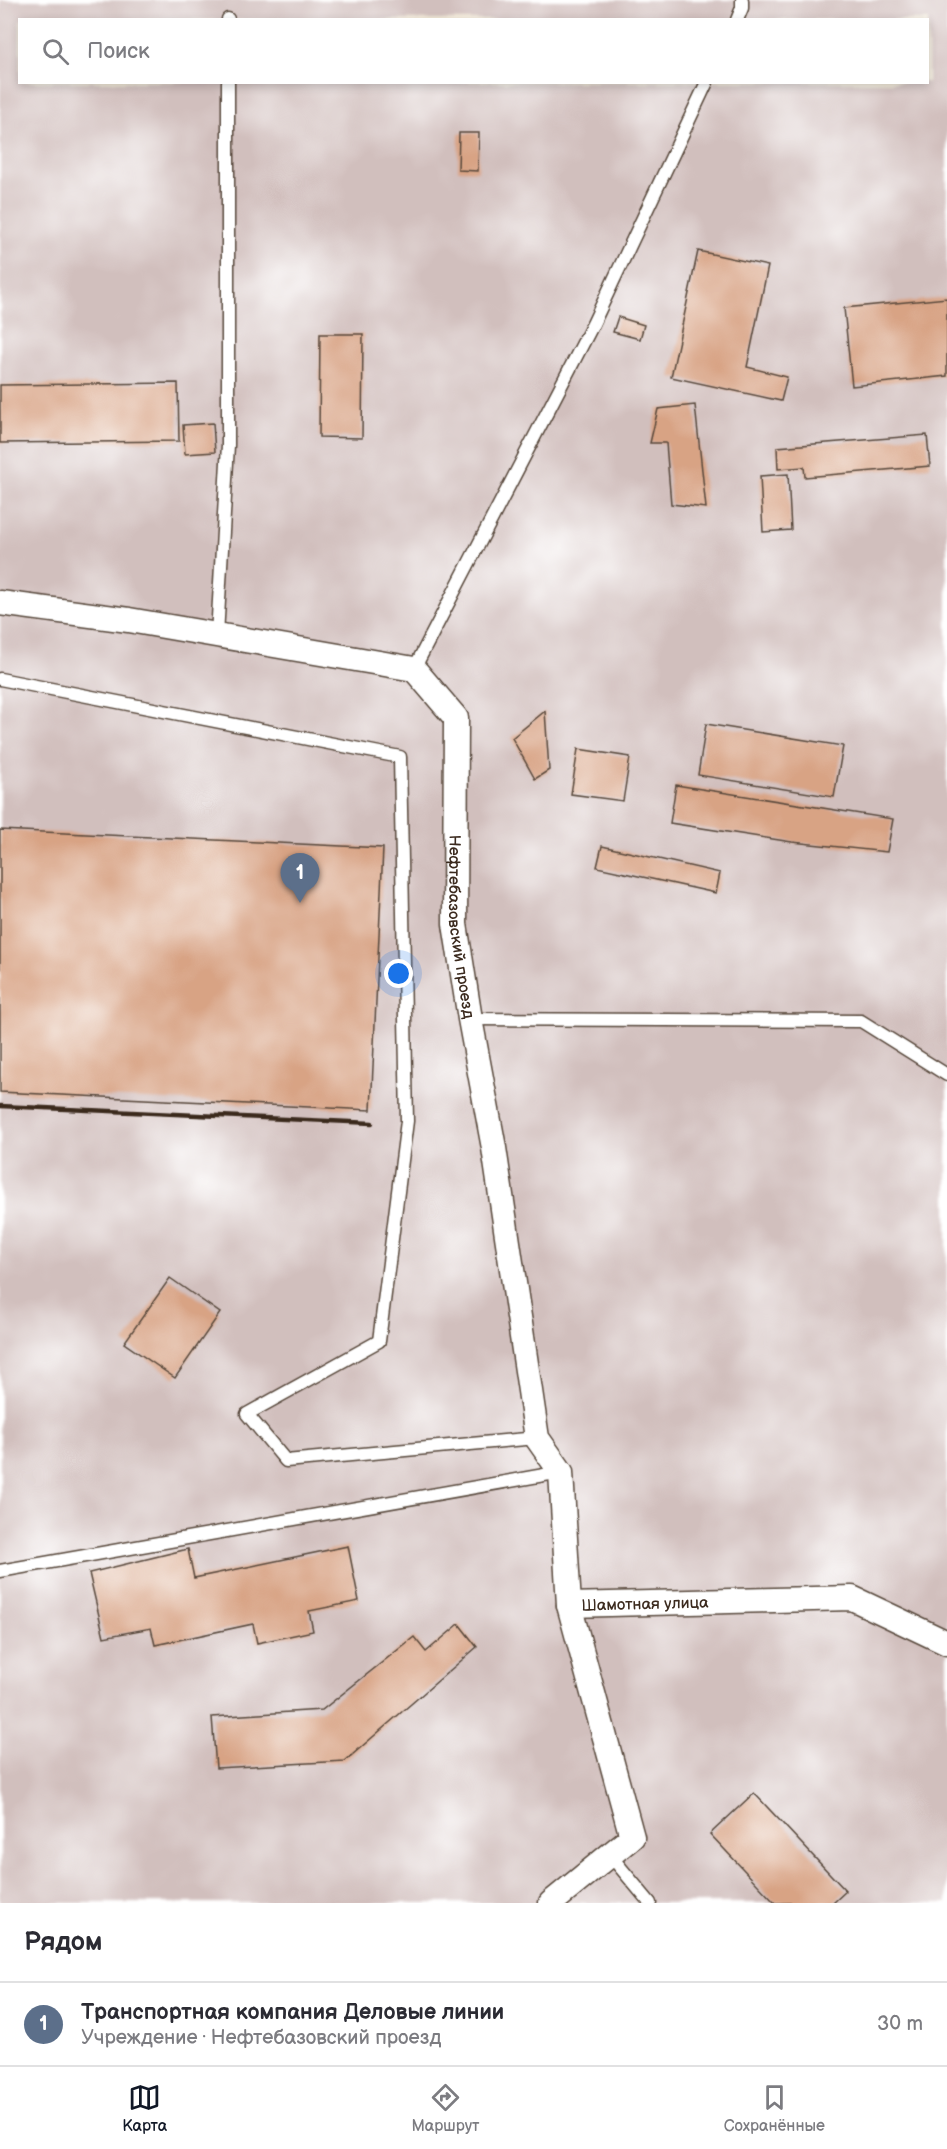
<!DOCTYPE html>
<html lang="ru">
<head>
<meta charset="utf-8">
<style>
	body { margin:0; font-family:"Balsamiq Sans",sans-serif; background:#f2f2f3; color:#2b2b33 }
	.you { position:absolute; left:399px; top:974px; width:21px; height:21px; margin:-15px; border:4px solid #fff; border-radius:50%; background:#1a73e8; box-shadow:0 0 0 9px #1a73e833 }
	.badge { display:grid; place-items:center; width:39px; height:39px; border-radius:50%; background:#111827; color:#fff; font-size:20px; font-weight:700 }
	.pin { position:absolute; translate:-50% -50px; filter:drop-shadow(0 2px 3px #0008) }
	.pin::after { content:''; position:absolute; top:32px; width:21px; height:18px; background:inherit; clip-path:polygon(0 0,100% 0,50% 100%) }
	.list { margin:0; padding:0; list-style:none }
	h2 { display:flex; justify-content:space-between; align-items:center; height:78px; margin:0; padding:0 24px; font-size:26px }
	h2 small { font-size:20px; font-weight:400; color:#7c7c81 }
	.list li { display:grid; grid-template-columns:39px 1fr auto; gap:18px; align-items:center; box-sizing:border-box; height:84px; padding:0 24px; border-top:2px solid #e1e1e2 }
	.list b { display:block; font-size:22px; white-space:nowrap }
	.list p { margin:0; font-size:20px; white-space:nowrap; color:#7c7c81 }
	.list em { font-size:20px; font-style:normal; color:#7c7c81 }
	.icon { flex:none; width:33px; height:33px; fill:none; stroke:currentColor; stroke-width:2; stroke-linecap:round; stroke-linejoin:round }
	.map { position:relative; flex:none; width:947px; height:1903px; overflow:hidden }
	.search { position:absolute; background:#fff; box-shadow:0 3px 9px #0003; left:18px; right:18px; top:18px; height:66px; display:flex; align-items:center; gap:15px; box-sizing:border-box; padding:0 21px; border-radius:0px; color:#7c7c81; font-size:22px }
	.sheet { height:162px; background:#fff }
	nav { display:flex; justify-content:space-around; align-items:center; box-sizing:border-box; height:84px; border-top:2px solid #e1e1e2; background:#fff; font-size:16px; color:#7c7c81 }
	nav a { display:grid; justify-items:center; gap:3px }
	nav .on { color:#111827 }
	.map>svg:first-child { display:block }
	.industrial { fill:#d1bfbd; fill-rule:evenodd }
	.building { fill:#d8a384 }
	.lines { fill:none; stroke-linecap:round; stroke-linejoin:round }
	.lane-casing { stroke:#57473a; stroke-width:15 }
	.street-casing { stroke:#57473a; stroke-width:27 }
	.lane { stroke:#fff; stroke-width:12 }
	.street { stroke:#fff; stroke-width:24 }
	.rail { stroke:#3b2a1e; stroke-width:4.5 }
	.labels { text-anchor:middle; stroke-width:4.5; stroke-linejoin:round; paint-order:stroke }
	.street-label { font-size:16px; fill:#3b2a1e; stroke:#fff }
</style>
</head>
<body>
<div class="map">
<svg width="947" height="1903" viewBox="0 0 947 1903">
	<rect width="100%" height="100%" fill="#fff"/>
	<filter id="ink" filterUnits="userSpaceOnUse"><feTurbulence type="fractalNoise" baseFrequency=".0167" numOctaves="2"/><feDisplacementMap in="SourceGraphic" scale="12" xChannelSelector="R" yChannelSelector="G"/><feConvolveMatrix kernelMatrix="1 2 1 2 8 2 1 2 1" color-interpolation-filters="sRGB"/></filter>
	<filter id="wash" filterUnits="userSpaceOnUse"><feTurbulence type="fractalNoise" baseFrequency=".008" numOctaves="4" result="noise"/><feDisplacementMap in="SourceGraphic" scale="24" xChannelSelector="R" yChannelSelector="G"/><feGaussianBlur stdDeviation="1.35" result="paint"/><feColorMatrix in="noise" values="0 0 0 0 0 0 0 0 0 0 0 0 0 0 0 0 0 1.4 0 .05"/><feComposite in="paint" operator="in"/></filter>
	<g filter="url(#wash)">
		<rect width="100%" height="100%" fill="#f6eddc"/>
		<path class="industrial" d="M 0,0 L 947,0 L 947,1903 L 0,1903 ZM 20,20 L 928,20 L 928,82 L 20,82 Z"/>
		<g id="blocks">
			<g class="building">
				<path d="M 459,133 L 479,133 L 478,171 L 458,170 Z"/>
				<path d="M 698,251 L 768,266 L 747,367 L 787,377 L 781,401 L 671,377 Z"/>
				<path d="M 947,298 L 947,376 L 852,386 L 844,308 Z"/>
				<path d="M 618,317 L 644,325 L 640,339 L 613,332 Z"/>
				<path d="M 320,334 L 363,334 L 362,438 L 319,437 Z"/>
				<path d="M 178,383 L 179,441 L 0,443 L 0,385 Z"/>
				<path d="M 695,405 L 706,508 L 671,504 L 666,443 L 650,443 L 658,409 Z"/>
				<path d="M 213,423 L 215,452 L 185,454 L 183,425 Z"/>
				<path d="M 927,435 L 930,466 L 805,477 L 804,467 L 778,469 L 777,447 Z"/>
				<path d="M 788,474 L 791,530 L 763,532 L 760,476 Z"/>
				<path d="M 545,711 L 549,770 L 535,779 L 512,738 Z"/>
				<path d="M 706,724 L 843,746 L 834,797 L 698,775 Z"/>
				<path d="M 578,749 L 630,757 L 623,801 L 571,794 Z"/>
				<path d="M 676,785 L 893,819 L 887,852 L 792,842 L 670,823 Z"/>
				<path d="M 0,830 L 383,848 L 371,1110 L 0,1092 Z"/>
				<path d="M 602,846 L 720,873 L 716,893 L 597,867 Z"/>
				<path d="M 170,1278 L 220,1313 L 175,1378 L 124,1343 Z"/>
				<path d="M 348,1546 L 359,1601 L 309,1611 L 313,1631 L 257,1643 L 253,1624 L 155,1645 L 151,1628 L 104,1637 L 89,1573 L 188,1549 L 194,1578 Z"/>
				<path d="M 459,1624 L 477,1647 L 345,1761 L 216,1768 L 212,1717 L 322,1710 L 414,1637 L 426,1652 Z"/>
				<path d="M 754,1793 L 846,1891 L 833,1903 L 775,1903 L 710,1834 Z"/>
			</g>
		</g>
	</g>
	<g filter="url(#ink)">
		<use href="#blocks" fill-opacity="0" stroke="#57473a" stroke-width="1.5"/>
		<g class="lines">
			<g class="lane-casing">
				<g id="lane">
					<path d="M 228,19 L 228,20"/>
					<path d="M 737,20 L 742,8 L 742,0"/>
					<path d="M 217,635 L 228,445 L 228,82"/>
					<path d="M 414,669 L 593,324 L 707,82"/>
					<path d="M 0,679 L 400,757 L 407,1121 L 379,1341 L 247,1414 L 286,1461 L 537,1438"/>
					<path d="M 470,1019 L 861,1021 L 947,1075"/>
					<path d="M 0,1571 L 561,1472"/>
					<path d="M 610,1855 L 650,1903"/>
				</g>
			</g>
			<g class="street-casing">
				<g id="street">
					<path id="s1" d="M 0,603 L 129,620 L 414,669 L 456,718 L 455,924 L 470,1019 L 494,1148 L 537,1438 L 561,1472 L 569,1605 L 632,1837 L 551,1903"/>
					<path id="s2" d="M 569,1605 L 852,1598 L 947,1643"/>
				</g>
			</g>
			<use href="#lane" class="lane"/>
			<use href="#street" class="street"/>
			<path class="rail" d="M 0,1106 L 372,1123"/>
		</g>
	</g>
	<g class="labels">
		<g class="street-label">
			<text dy="6" stroke="none"><textPath href="#s1" startOffset="693">Нефтебазовский проезд</textPath></text>
			<text dy="6" stroke="none"><textPath href="#s2" startOffset="76">Шамотная улица</textPath></text>
		</g>
	</g>
</svg>
<div class="you"></div>
<div class="pin badge" style="left:300px;top:903px;background:#5c6f8a">1</div>
<div class="search"><svg class="icon" aria-label="search" viewBox="0 0 24 24"><circle cx="10" cy="10" r="6"/><path d="M15 15l6 6"/></svg>Поиск</div>
</div>
<section class="sheet">
<h2>Рядом<small></small></h2>
<ul class="list">
<li><span class="badge" style="background:#5c6f8a">1</span><div><b>Транспортная компания Деловые линии</b><p>Учреждение · Нефтебазовский проезд</p></div><em>30 m</em></li>
</ul>
</section>
<nav>
<a class="on"><svg class="icon" aria-label="map" viewBox="0 0 24 24"><path d="M3 6l6-2 6 2 6-2v14l-6 2-6-2-6 2zM9 4v14M15 6v14"/></svg>Карта</a>
<a><svg class="icon" aria-label="directions" viewBox="0 0 24 24"><path d="M12 3l9 9-9 9-9-9zM9 14v-3h6M13 9l2 2-2 2"/></svg>Маршрут</a>
<a><svg class="icon" aria-label="saved" viewBox="0 0 24 24"><path d="M7 4h10v16l-5-4-5 4z"/></svg>Сохранённые</a>
</nav>
</body>
</html>
